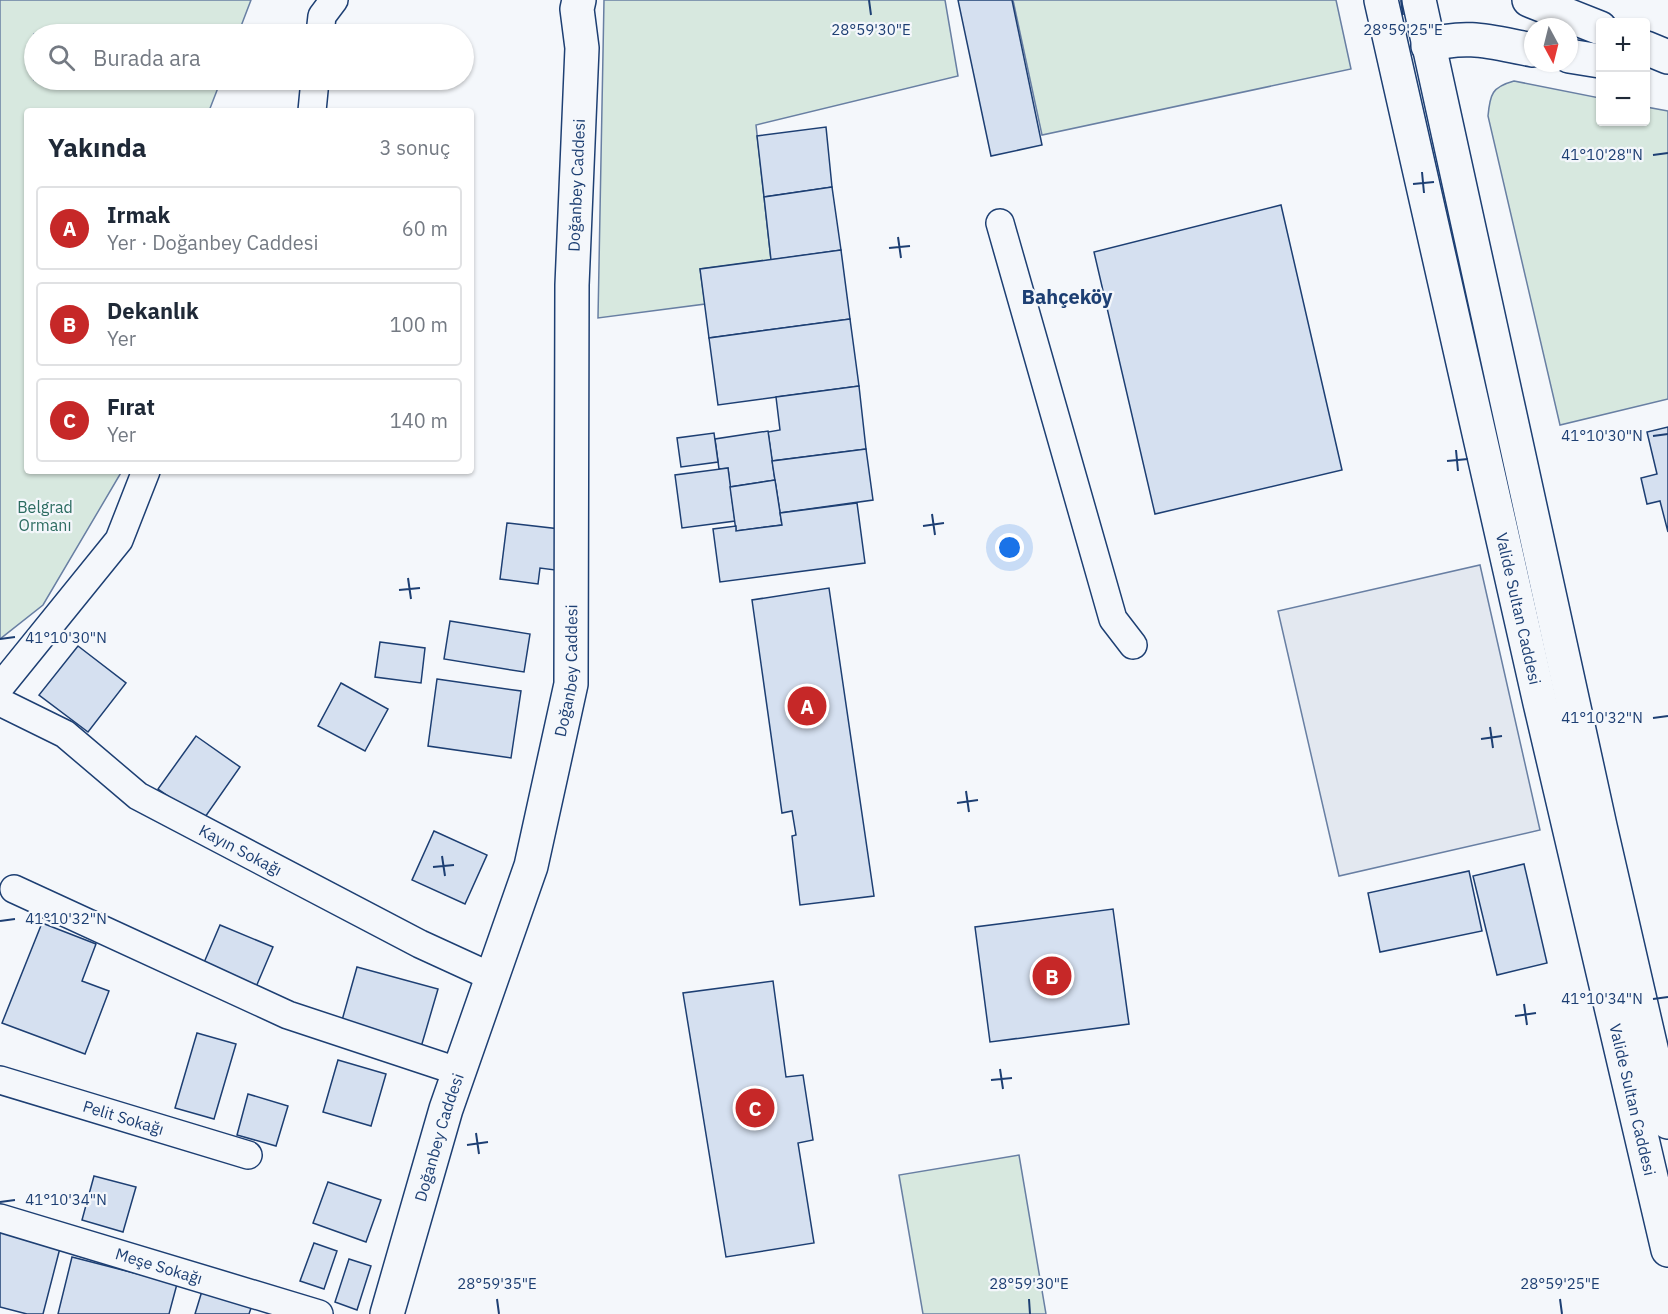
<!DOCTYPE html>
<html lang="tr">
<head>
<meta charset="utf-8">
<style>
	body { margin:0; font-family:"IBM Plex Sans",sans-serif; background:#f6f6f7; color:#1f2937 }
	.controls { position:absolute; right:18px; top:18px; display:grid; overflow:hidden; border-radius:6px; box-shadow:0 2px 4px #0004 }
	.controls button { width:54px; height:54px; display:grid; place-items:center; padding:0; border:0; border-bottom:2px solid #e0e1e3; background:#fff; color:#1f2937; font:30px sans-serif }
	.compass { position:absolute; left:1524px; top:18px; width:54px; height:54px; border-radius:50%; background:#fff; box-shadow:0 2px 4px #0004; rotate:173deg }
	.you { position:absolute; left:1010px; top:548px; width:21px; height:21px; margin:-15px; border:4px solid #fff; border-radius:50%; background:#1a73e8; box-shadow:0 0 0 9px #1a73e833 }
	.badge { display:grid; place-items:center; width:39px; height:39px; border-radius:50%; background:#c62828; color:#fff; font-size:20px; font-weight:700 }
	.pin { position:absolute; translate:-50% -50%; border:3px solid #fff; box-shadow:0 2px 6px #0006 }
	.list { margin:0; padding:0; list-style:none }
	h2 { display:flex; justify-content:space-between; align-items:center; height:78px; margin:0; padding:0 24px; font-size:26px }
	h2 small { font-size:20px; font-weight:400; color:#747a83 }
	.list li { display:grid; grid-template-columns:39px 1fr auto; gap:18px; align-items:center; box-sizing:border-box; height:84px; margin:0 12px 12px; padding:0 12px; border:2px solid #e0e1e3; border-radius:6px }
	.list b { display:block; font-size:22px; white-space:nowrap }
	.list p { margin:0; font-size:20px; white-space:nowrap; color:#747a83 }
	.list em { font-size:20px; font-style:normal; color:#747a83 }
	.icon { flex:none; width:33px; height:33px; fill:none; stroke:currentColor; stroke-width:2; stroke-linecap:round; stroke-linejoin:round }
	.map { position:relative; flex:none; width:1668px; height:1314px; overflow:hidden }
	.search { position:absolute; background:#fff; box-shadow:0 2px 4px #0004; left:24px; top:24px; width:450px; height:66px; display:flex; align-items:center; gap:15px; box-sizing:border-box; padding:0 21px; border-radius:33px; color:#747a83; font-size:22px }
	.panel { position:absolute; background:#fff; box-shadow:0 2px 4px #0004; left:24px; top:108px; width:450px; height:366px; border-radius:6px }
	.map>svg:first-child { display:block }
	.green { fill:#d7e8df; stroke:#687fa3; stroke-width:1.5 }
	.parking { fill:#e3e8f0; stroke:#687fa3; stroke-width:1.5 }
	.building { fill:#d5e0f0; stroke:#1d3f73; stroke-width:1.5 }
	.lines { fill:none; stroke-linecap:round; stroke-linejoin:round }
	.street-casing { stroke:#1d3f73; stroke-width:30 }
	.secondary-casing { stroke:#1d3f73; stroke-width:36 }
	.primary-casing { stroke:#1d3f73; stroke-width:36 }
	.street { stroke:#f4f7fb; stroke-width:27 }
	.secondary { stroke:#f4f7fb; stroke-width:33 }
	.primary { stroke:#f4f7fb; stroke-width:33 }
	.ticks { fill:none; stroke:#1d3f73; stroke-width:2 }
	.labels { text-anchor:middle; stroke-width:4.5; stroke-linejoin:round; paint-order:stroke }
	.street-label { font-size:16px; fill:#1d3f73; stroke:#f4f7fb }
	.park-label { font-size:16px; fill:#2c6c60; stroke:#f4f7fb }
	.quarter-label { font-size:20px; font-weight:bold; fill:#1d3f73; stroke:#f4f7fb }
	.ticks-label { font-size:15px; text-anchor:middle; fill:#1d3f73; stroke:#f4f7fb; stroke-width:4.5; stroke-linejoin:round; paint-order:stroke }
</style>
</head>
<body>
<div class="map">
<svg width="1668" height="1314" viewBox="0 0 1668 1314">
	<rect width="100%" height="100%" fill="#f4f7fb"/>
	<g class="green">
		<path d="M 0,0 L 251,0 L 238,34 L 34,34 L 34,80 L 221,80 L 209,111 L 27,111 L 27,471 L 122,471 L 43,605 L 0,639 Z"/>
		<path d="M 604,0 L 945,0 L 958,76 L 756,125 L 771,260 L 700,269 L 705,304 L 598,318 Z"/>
		<path d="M 1013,0 L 1336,0 L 1351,69 L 1042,135 Z"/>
		<path d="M 1514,81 L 1600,98 L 1600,122 L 1646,122 L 1646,107 L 1668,111 L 1668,399 L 1560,425 L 1488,116 C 1490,94 1492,87 1514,81 Z"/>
		<path d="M 1019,1155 L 1046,1314 L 923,1314 L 899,1175 Z"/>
	</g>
	<path class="parking" d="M 1480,565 L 1540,830 L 1339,876 L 1278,611 Z"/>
	<g class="building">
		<path d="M 958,0 L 1012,0 L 1042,145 L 991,156 Z"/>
		<path d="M 826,127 L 832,187 L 764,197 L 757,136 Z"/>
		<path d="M 832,187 L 841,250 L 771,260 L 764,197 Z"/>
		<path d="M 1281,205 L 1342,470 L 1155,514 L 1094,252 Z"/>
		<path d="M 841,250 L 850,319 L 709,338 L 700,269 Z"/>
		<path d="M 850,319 L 859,386 L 718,405 L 709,338 Z"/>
		<path d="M 859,386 L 866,449 L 772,461 L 768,432 L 780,430 L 776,397 Z"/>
		<path d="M 1668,427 L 1668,532 L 1660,501 L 1647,504 L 1641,478 L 1657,474 L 1647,432 Z"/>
		<path d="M 768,431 L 775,480 L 730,487 L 728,468 L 719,469 L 715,439 Z"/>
		<path d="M 714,433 L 718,462 L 681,467 L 677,438 Z"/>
		<path d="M 866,449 L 873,500 L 780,513 L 772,461 Z"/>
		<path d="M 728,468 L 735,521 L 682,528 L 675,475 Z"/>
		<path d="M 775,480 L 782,525 L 736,531 L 730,487 Z"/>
		<path d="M 857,503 L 865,563 L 720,582 L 713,529 L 736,526 L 736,531 L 782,525 L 780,513 Z"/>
		<path d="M 507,523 L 560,529 L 555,570 L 540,568 L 538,584 L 500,579 Z"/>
		<path d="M 829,588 L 874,896 L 800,905 L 792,836 L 796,835 L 792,811 L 782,813 L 752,600 Z"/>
		<path d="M 450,621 L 530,634 L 524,672 L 444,659 Z"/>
		<path d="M 380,642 L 425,648 L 421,683 L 375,677 Z"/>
		<path d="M 78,646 L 126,683 L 88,732 L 39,695 Z"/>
		<path d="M 437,679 L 521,691 L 511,758 L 428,746 Z"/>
		<path d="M 341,683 L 388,709 L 365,751 L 318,726 Z"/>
		<path d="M 196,736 L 240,767 L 203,820 L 158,789 Z"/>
		<path d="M 434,831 L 487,855 L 465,904 L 412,880 Z"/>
		<path d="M 1524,864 L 1547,963 L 1497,975 L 1473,876 Z"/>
		<path d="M 1469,871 L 1482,931 L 1380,952 L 1368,893 Z"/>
		<path d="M 1113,909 L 1129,1024 L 990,1042 L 975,927 Z"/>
		<path d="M 42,923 L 96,944 L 82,981 L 109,991 L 85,1054 L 2,1023 Z"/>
		<path d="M 220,925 L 273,947 L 253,994 L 200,972 Z"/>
		<path d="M 357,967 L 438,989 L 419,1054 L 339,1031 Z"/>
		<path d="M 773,981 L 786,1077 L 803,1075 L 813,1140 L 798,1143 L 814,1243 L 726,1257 L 683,993 Z"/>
		<path d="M 197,1033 L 236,1044 L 214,1119 L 175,1108 Z"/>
		<path d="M 338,1060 L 386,1074 L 371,1126 L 323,1112 Z"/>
		<path d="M 248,1094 L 288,1106 L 276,1146 L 237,1135 Z"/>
		<path d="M 94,1176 L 136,1187 L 123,1232 L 82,1220 Z"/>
		<path d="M 328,1182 L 381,1200 L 366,1242 L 313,1223 Z"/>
		<path d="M 0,1232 L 60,1248 L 43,1314 L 27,1314 L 0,1307 Z"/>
		<path d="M 314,1243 L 337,1251 L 324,1289 L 300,1281 Z"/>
		<path d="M 72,1257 L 177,1284 L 169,1314 L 58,1314 Z"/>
		<path d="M 349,1259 L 371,1266 L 357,1310 L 335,1302 Z"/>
		<path d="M 202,1291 L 252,1305 L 249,1314 L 195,1314 Z"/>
	</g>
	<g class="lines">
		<g class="street-casing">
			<g id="street">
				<path d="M 320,34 L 322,16 L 334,0"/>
				<path d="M 312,111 L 315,80"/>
				<path d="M 1000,223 L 1113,619 L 1133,645"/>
				<path d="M 0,687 L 119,540 L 146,471"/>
				<path id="s1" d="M 0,702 L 65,734 L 138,796 L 420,944 L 492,977"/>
				<path d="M 14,889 L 288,1015 L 460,1072"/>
				<path id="s2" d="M 0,1080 L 248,1155"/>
				<path id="s3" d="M 0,1218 L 319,1314"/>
			</g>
		</g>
		<g class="secondary-casing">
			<g id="secondary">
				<path d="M 1529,0 L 1600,28"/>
				<path d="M 1428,46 C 1467,33 1494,43 1533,50"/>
				<path d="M 1646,48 L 1668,57"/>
				<path d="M 1569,56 L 1600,61"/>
				<path id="s4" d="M 387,1314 L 446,1109 L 531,866 L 571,684 L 572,285 L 582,48 L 577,9 L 579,0"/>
			</g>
		</g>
		<g class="primary-casing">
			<g id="primary">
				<path id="s5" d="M 1381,0 L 1540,703 L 1668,1250"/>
				<path d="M 1419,0 L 1600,826 L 1668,1122"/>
			</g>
		</g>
		<use href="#street" class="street"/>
		<use href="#secondary" class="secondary"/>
		<use href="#primary" class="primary"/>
	</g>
	<path class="ticks" d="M 869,0 L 871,15M 1401,0 L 1403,15M 1653,155 L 1668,153M 1422,172 L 1424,193M 1413,184 L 1434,182M 898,237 L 901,258M 889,248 L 910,246M 1653,436 L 1668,434M 1456,450 L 1458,471M 1447,461 L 1468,459M 932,514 L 935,535M 923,526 L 944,523M 408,578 L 411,599M 399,590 L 420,588M 0,639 L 15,637M 1653,718 L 1668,716M 1490,727 L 1493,748M 1481,739 L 1502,736M 966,791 L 969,812M 957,803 L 978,800M 442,856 L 445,876M 433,867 L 454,865M 0,921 L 15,919M 1653,999 L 1668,997M 1524,1004 L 1527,1025M 1515,1016 L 1536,1013M 1000,1069 L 1003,1089M 991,1080 L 1012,1078M 476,1133 L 479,1154M 467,1145 L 488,1142M 0,1202 L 15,1200M 497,1299 L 499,1314M 1029,1299 L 1030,1314M 1560,1299 L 1562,1314"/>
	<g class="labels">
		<g class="street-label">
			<text dy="6" stroke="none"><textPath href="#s4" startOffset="1156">Doğanbey Caddesi</textPath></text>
			<text dy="6" stroke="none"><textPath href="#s5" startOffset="624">Valide Sultan Caddesi</textPath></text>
			<text dy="6" stroke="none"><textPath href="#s4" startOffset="670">Doğanbey Caddesi</textPath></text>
			<text dy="6" stroke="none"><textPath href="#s1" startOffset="284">Kayın Sokağı</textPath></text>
			<text dy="6" stroke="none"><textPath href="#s5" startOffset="1128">Valide Sultan Caddesi</textPath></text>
			<text dy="6" stroke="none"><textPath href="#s2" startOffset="129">Pelit Sokağı</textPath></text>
			<text dy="6" stroke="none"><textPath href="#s4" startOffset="184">Doğanbey Caddesi</textPath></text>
			<text dy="6" stroke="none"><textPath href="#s3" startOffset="166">Meşe Sokağı</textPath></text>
		</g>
		<g class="park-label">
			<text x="45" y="513">Belgrad<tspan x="45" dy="18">Ormanı</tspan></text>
		</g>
		<g class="quarter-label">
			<text x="1067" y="304">Bahçeköy</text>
		</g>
	</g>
	<g class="ticks-label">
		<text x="871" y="35">28°59'30"E</text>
		<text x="1403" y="35">28°59'25"E</text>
		<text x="1602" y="160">41°10'28"N</text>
		<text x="1602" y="441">41°10'30"N</text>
		<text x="66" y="643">41°10'30"N</text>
		<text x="1602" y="723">41°10'32"N</text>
		<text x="66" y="924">41°10'32"N</text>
		<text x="1602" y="1004">41°10'34"N</text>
		<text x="66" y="1205">41°10'34"N</text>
		<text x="497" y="1289">28°59'35"E</text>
		<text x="1029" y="1289">28°59'30"E</text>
		<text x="1560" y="1289">28°59'25"E</text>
	</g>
</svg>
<div class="controls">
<button>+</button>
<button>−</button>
</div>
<svg class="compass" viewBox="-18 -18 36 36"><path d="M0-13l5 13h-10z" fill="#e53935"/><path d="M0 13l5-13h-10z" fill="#747a83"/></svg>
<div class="you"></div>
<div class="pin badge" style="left:807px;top:706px">A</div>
<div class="pin badge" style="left:1052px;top:976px">B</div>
<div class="pin badge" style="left:755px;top:1108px">C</div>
<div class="search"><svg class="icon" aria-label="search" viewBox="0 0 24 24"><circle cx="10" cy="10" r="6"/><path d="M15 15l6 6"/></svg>Burada ara</div>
<section class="panel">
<h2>Yakında<small>3 sonuç</small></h2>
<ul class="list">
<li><span class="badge">A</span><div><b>Irmak</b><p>Yer · Doğanbey Caddesi</p></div><em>60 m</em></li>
<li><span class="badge">B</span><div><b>Dekanlık</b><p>Yer</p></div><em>100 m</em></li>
<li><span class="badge">C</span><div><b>Fırat</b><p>Yer</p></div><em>140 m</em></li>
</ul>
</section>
</div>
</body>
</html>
